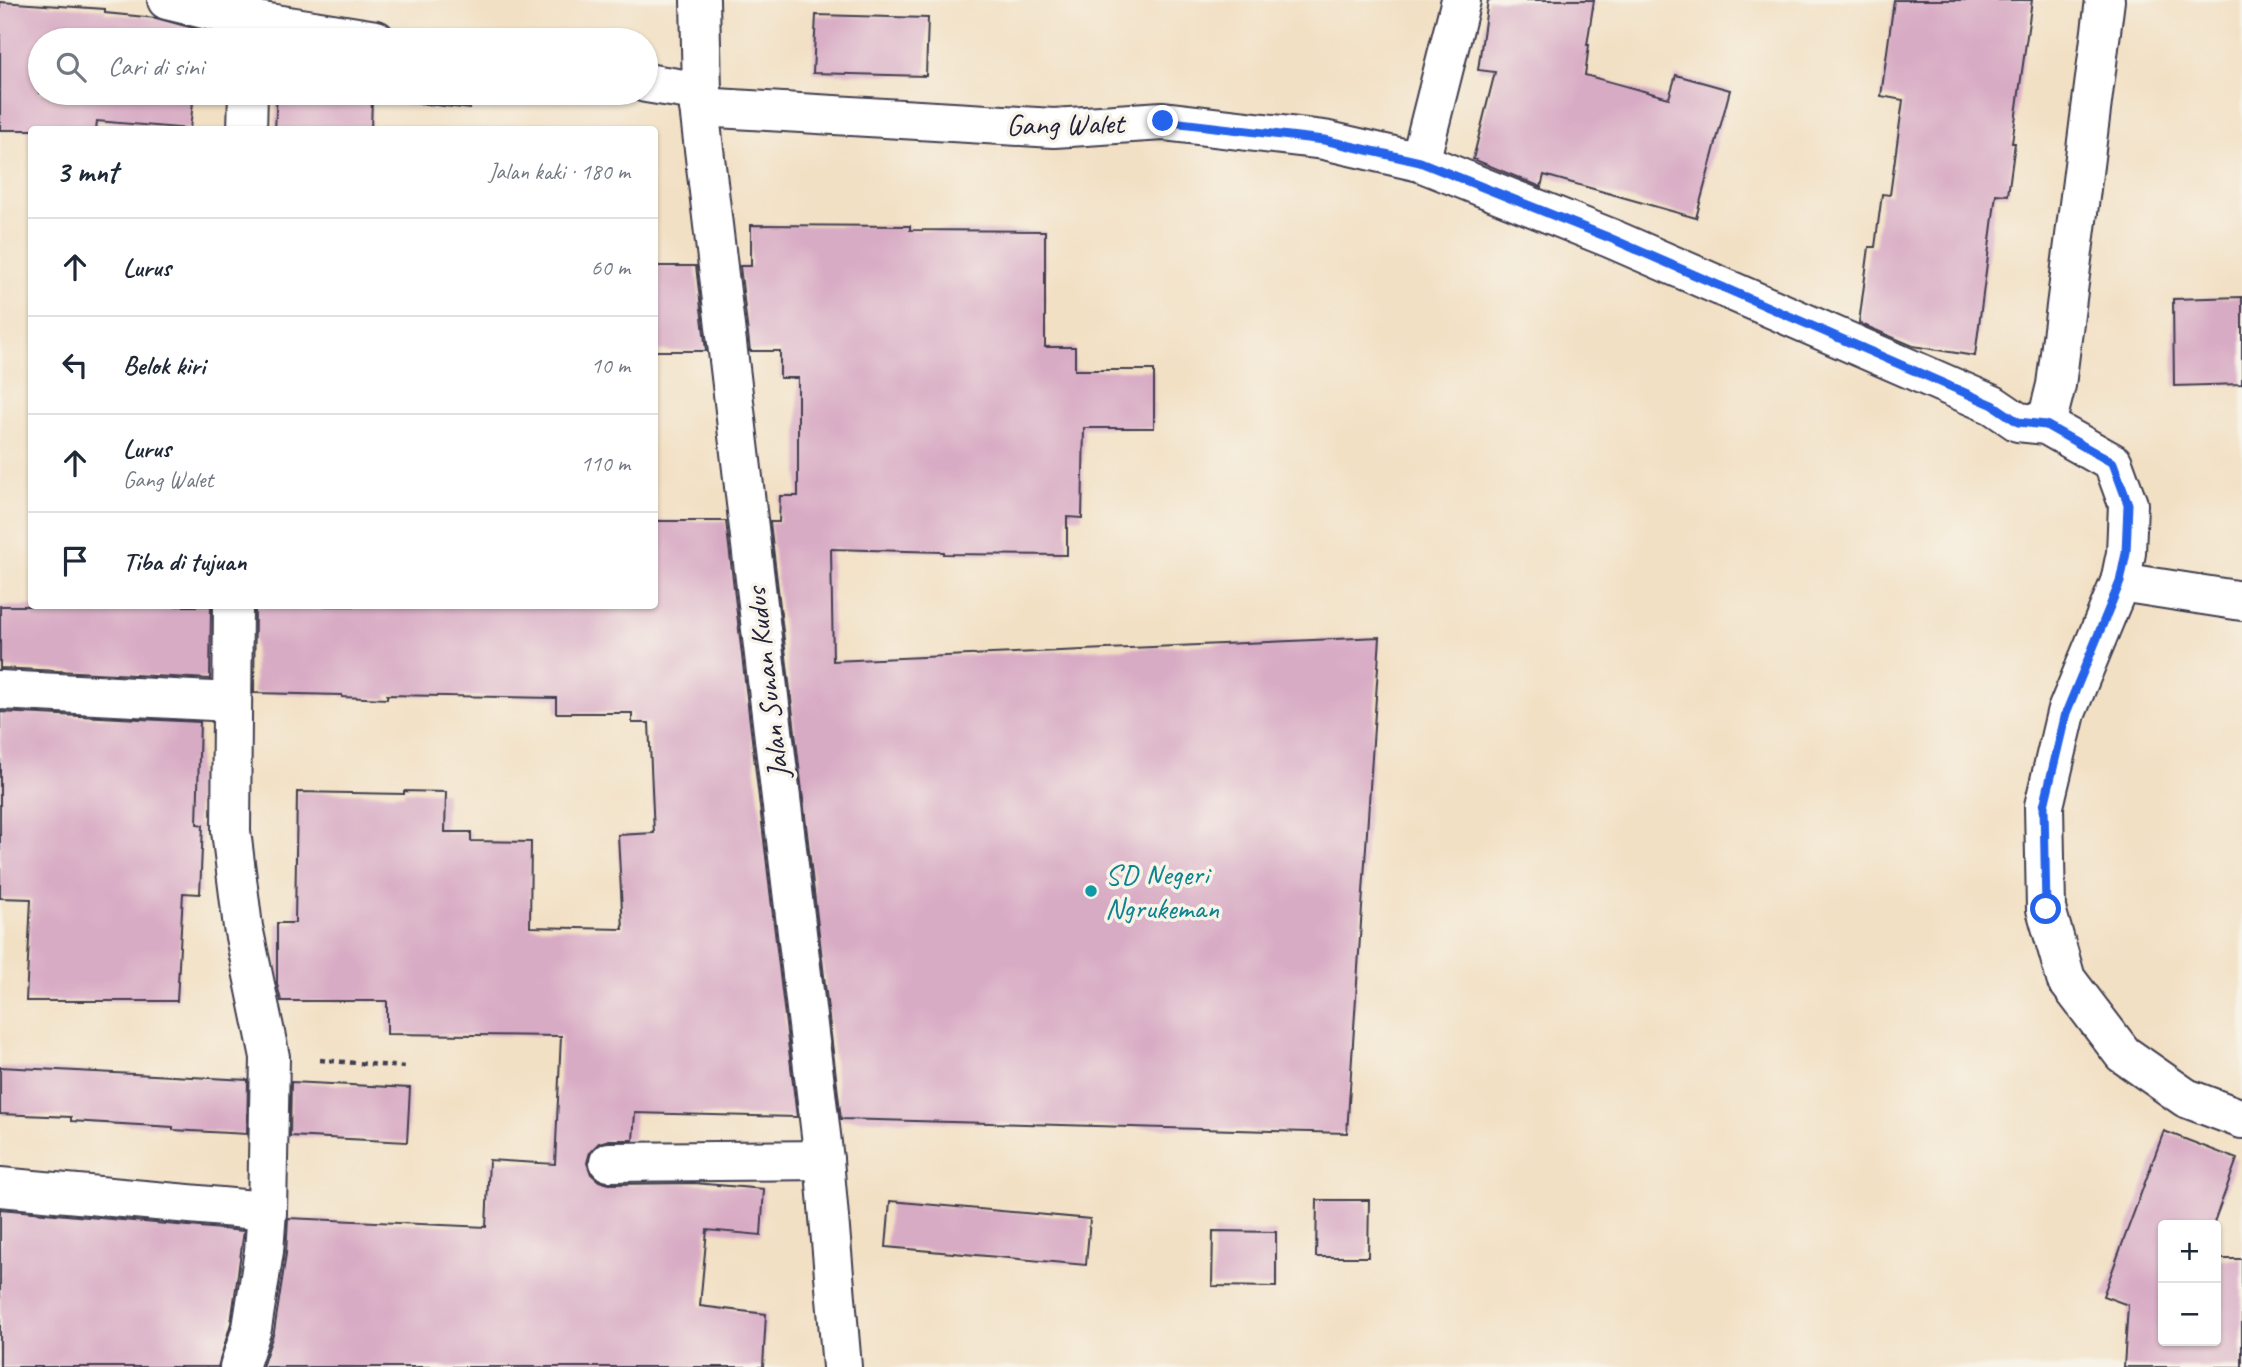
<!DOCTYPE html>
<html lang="id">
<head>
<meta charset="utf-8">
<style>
	body { margin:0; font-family:Caveat,sans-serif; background:#f6f6f7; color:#1f2937 }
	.controls { position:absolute; right:21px; bottom:21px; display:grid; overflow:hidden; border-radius:7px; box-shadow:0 2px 5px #0004 }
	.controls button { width:63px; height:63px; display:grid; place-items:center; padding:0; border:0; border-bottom:2px solid #e0e1e3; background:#fff; color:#1f2937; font:35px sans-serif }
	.stop { position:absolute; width:21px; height:21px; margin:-16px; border:5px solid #2563eb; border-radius:50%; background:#fff }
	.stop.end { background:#2563eb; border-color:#fff; box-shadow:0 2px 7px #0008 }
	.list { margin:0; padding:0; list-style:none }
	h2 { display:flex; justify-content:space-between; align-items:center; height:91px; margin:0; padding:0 28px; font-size:30px }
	h2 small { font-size:23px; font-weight:400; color:#747a83 }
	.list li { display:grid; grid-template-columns:46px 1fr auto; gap:21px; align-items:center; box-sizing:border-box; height:98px; padding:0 28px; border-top:2px solid #e0e1e3 }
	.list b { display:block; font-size:26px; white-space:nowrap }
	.list p { margin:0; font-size:23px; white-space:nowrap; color:#747a83 }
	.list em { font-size:23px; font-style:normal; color:#747a83 }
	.icon { flex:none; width:38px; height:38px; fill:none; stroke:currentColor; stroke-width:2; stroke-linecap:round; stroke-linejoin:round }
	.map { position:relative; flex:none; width:2242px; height:1367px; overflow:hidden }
	.search { position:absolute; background:#fff; box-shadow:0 2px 5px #0004; left:28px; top:28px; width:630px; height:77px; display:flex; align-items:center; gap:18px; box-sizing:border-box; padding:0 24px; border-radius:38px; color:#747a83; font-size:26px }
	.panel { position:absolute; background:#fff; box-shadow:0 2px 5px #0004; left:28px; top:126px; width:630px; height:483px; border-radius:7px }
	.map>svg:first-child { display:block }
	.building { fill:#d8abc4 }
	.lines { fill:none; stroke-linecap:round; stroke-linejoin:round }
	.minor-casing { stroke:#413e50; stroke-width:42 }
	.path { stroke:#413e50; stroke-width:4.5; stroke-dasharray:5 5; stroke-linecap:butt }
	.minor { stroke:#fff; stroke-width:38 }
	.route { stroke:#2563eb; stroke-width:9 }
	.culture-dot { fill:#0f9aa8; stroke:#f7f3e8; stroke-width:2.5 }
	.labels { text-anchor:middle; stroke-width:7; stroke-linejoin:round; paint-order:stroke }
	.street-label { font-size:30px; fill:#22223b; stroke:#f7f3e8 }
	.culture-label { font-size:30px; fill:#0d838f; stroke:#f7f3e8; text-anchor:start }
</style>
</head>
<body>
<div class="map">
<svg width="2242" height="1367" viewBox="0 0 2242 1367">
	<rect width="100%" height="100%" fill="#f7f3e8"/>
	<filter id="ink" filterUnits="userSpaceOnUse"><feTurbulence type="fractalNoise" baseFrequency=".0143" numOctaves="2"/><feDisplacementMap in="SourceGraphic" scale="14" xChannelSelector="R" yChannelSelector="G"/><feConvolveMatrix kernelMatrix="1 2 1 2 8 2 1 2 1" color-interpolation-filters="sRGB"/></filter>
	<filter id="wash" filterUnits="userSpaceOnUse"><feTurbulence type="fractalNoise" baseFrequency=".00686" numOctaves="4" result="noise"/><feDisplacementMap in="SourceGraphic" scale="28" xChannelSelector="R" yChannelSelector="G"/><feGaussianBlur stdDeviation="1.57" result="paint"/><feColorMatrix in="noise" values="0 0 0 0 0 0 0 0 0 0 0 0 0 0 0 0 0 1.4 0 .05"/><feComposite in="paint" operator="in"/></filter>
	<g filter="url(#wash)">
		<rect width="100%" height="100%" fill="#f2e0c4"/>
		<g id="blocks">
			<g class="building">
				<path d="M 1488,0 L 1594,0 L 1587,45 L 1589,45 L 1585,75 L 1669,98 L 1676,75 L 1730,90 L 1696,218 L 1544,175 L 1541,187 L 1473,159 L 1495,72 L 1478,70 Z"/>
				<path d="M 1894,0 L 2032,0 L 2012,143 L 2015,143 L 2008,195 L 1996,194 L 1975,356 L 1913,346 L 1859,323 L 1869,247 L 1875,247 L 1882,194 L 1890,195 L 1903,100 L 1881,96 Z"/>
				<path d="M 0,2 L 105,9 L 105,13 L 156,18 L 200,30 L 199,40 L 40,40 L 40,93 L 194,93 L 190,129 L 97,121 L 96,130 L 0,130 Z"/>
				<path d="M 816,15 L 928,18 L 926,76 L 813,73 Z"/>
				<path d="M 277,93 L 470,93 L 470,109 L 372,98 L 371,130 L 275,130 Z"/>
				<path d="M 751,225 L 910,226 L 910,230 L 1045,231 L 1045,347 L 1075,347 L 1075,370 L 1154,370 L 1154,428 L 1084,428 L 1082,518 L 1067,517 L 1067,555 L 944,554 L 944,552 L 831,549 L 833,661 L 1380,637 L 1347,1133 L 841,1119 L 770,522 L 779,522 L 780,496 L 798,496 L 798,378 L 780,378 L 780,351 L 750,351 L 740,266 L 751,266 Z"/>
				<path d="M 654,266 L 696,266 L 706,351 L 654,351 Z"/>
				<path d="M 2242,297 L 2242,384 L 2174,386 L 2173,299 Z"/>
				<path d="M 654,521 L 726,521 L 797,1117 L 635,1113 L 633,1140 L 609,1140 L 599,1143 L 590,1152 L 587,1163 L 591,1174 L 599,1181 L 609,1184 L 694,1183 L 764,1189 L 761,1235 L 707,1230 L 700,1306 L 766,1314 L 763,1367 L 262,1367 L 274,1332 L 286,1254 L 288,1218 L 486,1227 L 489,1160 L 555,1164 L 561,1036 L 387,1034 L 387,1001 L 281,1001 L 277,984 L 277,923 L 295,923 L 297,792 L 404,794 L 404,791 L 446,792 L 445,832 L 471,832 L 471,841 L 531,842 L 530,927 L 623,929 L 618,835 L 654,833 L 649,723 L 632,723 L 632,713 L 556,713 L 556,698 L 387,695 L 387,699 L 342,697 L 342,695 L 254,693 L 255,606 L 561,606 L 561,607 L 654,608 Z"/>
				<path d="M 0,606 L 211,606 L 210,679 L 0,668 Z"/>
				<path d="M 0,712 L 200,722 L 197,824 L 203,825 L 200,894 L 183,893 L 177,1001 L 26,1001 L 31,899 L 0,898 Z"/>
				<path d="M 0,1067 L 248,1080 L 247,1134 L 173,1130 L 173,1127 L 71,1121 L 71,1117 L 0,1114 Z"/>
				<path d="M 291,1082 L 410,1088 L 407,1142 L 290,1136 Z"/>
				<path d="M 2164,1131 L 2237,1159 L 2213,1225 L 2163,1225 L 2163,1341 L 2216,1341 L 2216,1259 L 2242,1259 L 2242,1367 L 2124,1367 L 2128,1305 L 2103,1296 Z"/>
				<path d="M 1317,1200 L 1369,1200 L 1368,1257 L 1316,1257 Z"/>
				<path d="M 890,1201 L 1090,1219 L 1086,1265 L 886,1247 Z"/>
				<path d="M 0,1209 L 244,1231 L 231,1323 L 218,1367 L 0,1367 Z"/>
				<path d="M 1213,1231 L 1276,1232 L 1276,1287 L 1212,1286 Z"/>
			</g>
		</g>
	</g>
	<g filter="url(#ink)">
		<use href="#blocks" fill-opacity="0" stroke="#413e50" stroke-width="2"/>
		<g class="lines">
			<g class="minor-casing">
				<g id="minor">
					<path d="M 167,0 L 250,20 L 376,40"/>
					<path d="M 700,0 L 702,92 L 699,107 L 824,1160 L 842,1367"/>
					<path d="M 646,83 L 702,92"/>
					<path d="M 699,107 L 1054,128 L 1163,121 L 1324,140 L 1420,162 L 1610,238 L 1993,405 L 2018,422 L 2046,425 L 2113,463 L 2128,504 L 2126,553 L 2120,582 L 2066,713 L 2044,806 L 2046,909 L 2066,979 L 2123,1054 L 2186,1098 L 2242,1119"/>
					<path d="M 247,130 L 248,93"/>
					<path d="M 1420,162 L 1461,0"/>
					<path d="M 2046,425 L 2056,385 L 2105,0"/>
					<path d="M 2120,582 L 2242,601"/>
					<path d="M 233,606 L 231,831 L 243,927 L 270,1057 L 267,1211 L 264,1251 L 252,1328 L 239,1367"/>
					<path d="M 0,690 L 231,702"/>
					<path d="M 609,1162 L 824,1160"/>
					<path d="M 0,1187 L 267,1211"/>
				</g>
			</g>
			<path class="path" d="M 320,1060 L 405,1067"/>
			<use href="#minor" class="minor"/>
		</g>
	</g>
	<g class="lines" filter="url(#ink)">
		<path class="route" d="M 1163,121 L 1324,140 L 1420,162 L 1610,238 L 1993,405 L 2018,422 L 2046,425 L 2113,463 L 2128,504 L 2126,553 L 2120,582 L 2066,713 L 2044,806 L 2046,909"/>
	</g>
	<circle class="culture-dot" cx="1091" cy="891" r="7"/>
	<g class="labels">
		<g class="street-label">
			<text transform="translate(1065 124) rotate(-1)" y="10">Gang Walet</text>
			<text transform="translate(767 683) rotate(-97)" y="10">Jalan Sunan Kudus</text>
		</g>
		<g class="culture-label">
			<text x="1105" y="884">SD Negeri<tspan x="1105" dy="34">Ngrukeman</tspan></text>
		</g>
	</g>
</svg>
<div class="controls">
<button>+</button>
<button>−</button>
</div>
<div class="stop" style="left:2046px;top:909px"></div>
<div class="stop end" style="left:1163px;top:121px"></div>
<div class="search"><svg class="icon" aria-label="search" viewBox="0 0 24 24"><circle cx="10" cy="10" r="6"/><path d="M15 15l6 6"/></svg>Cari di sini</div>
<section class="panel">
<h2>3 mnt<small>Jalan kaki · 180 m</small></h2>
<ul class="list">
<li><svg class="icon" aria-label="ahead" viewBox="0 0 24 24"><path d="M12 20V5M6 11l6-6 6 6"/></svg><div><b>Lurus</b></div><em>60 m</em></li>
<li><svg class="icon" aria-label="left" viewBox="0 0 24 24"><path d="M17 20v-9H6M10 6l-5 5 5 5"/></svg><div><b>Belok kiri</b></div><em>10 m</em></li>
<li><svg class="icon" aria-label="ahead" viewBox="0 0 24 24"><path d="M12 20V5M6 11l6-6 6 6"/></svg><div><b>Lurus</b><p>Gang Walet</p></div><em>110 m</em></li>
<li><svg class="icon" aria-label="arrive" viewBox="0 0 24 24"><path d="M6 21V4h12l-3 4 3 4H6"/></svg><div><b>Tiba di tujuan</b></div></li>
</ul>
</section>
</div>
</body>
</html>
